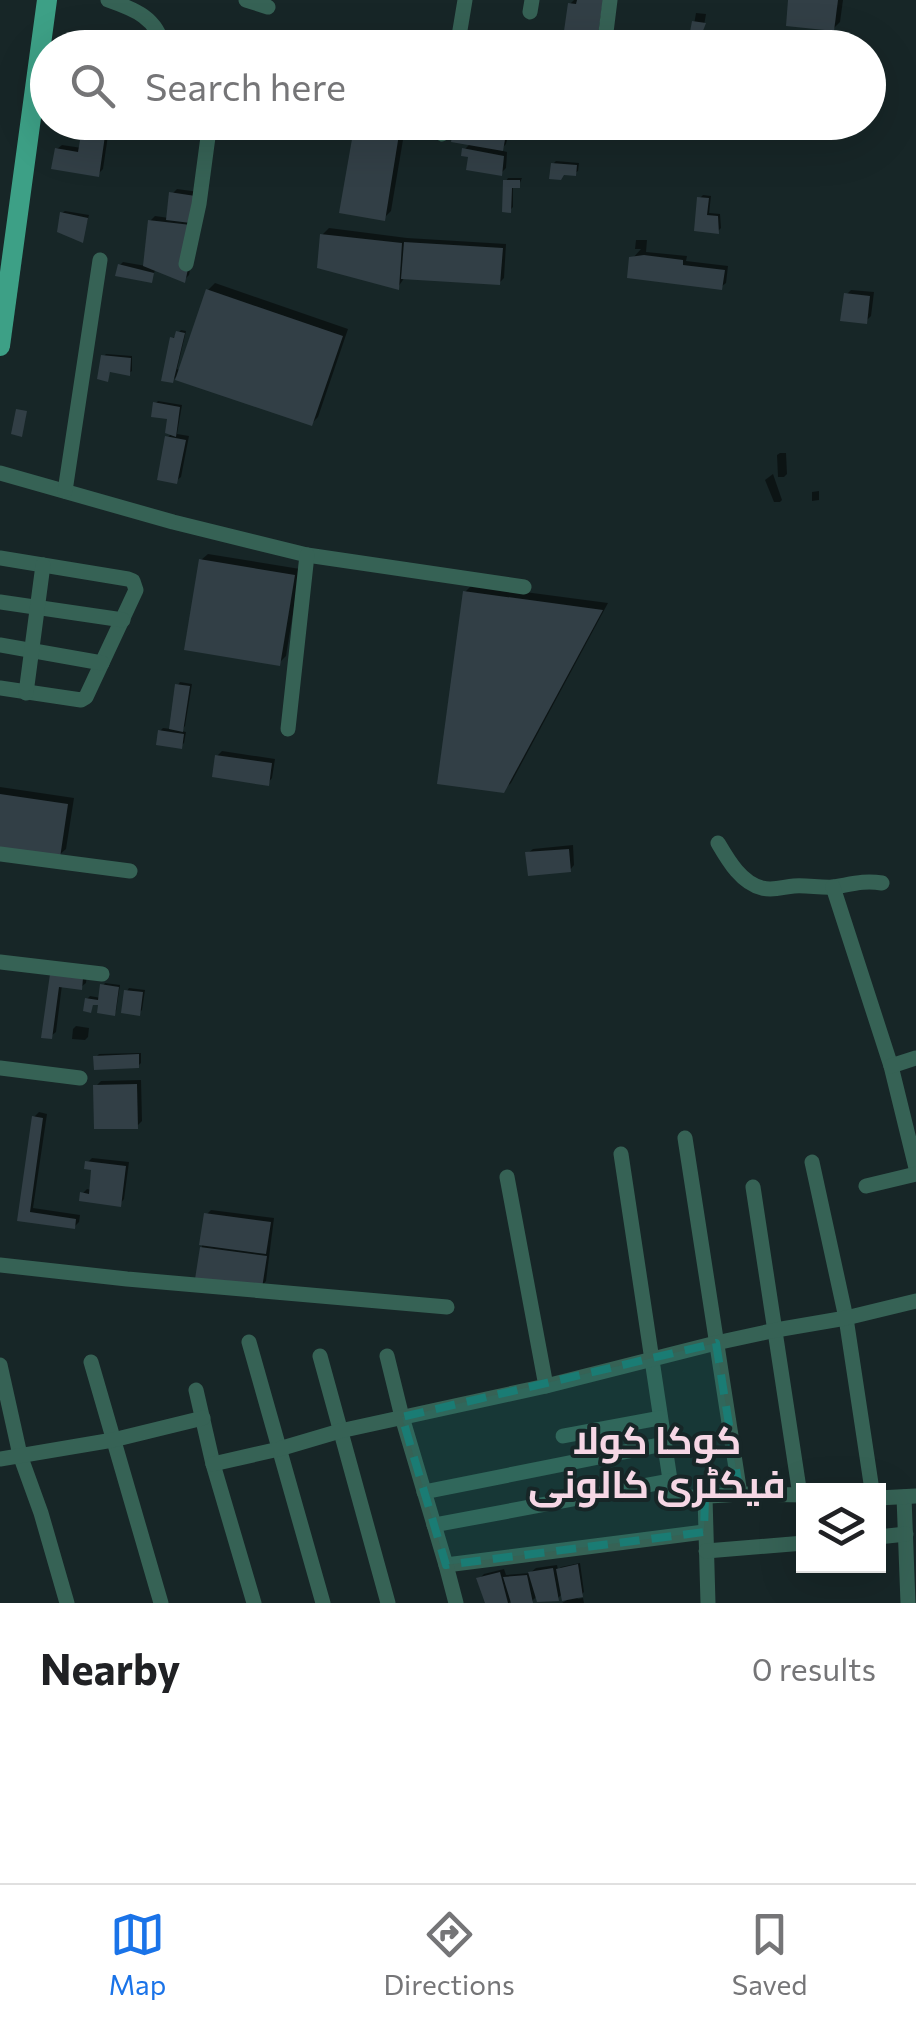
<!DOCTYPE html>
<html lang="en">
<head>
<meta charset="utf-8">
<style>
	body { margin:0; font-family:Commissioner,Cairo,sans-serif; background:#f2f2f2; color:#202124 }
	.controls { position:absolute; right:30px; bottom:30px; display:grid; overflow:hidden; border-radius:0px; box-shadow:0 10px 40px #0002 }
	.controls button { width:90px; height:90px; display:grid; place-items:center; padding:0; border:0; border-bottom:2px solid #e0e0e0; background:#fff; color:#202124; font:50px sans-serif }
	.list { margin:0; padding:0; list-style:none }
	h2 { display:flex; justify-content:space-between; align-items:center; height:130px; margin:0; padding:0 40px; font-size:42px }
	h2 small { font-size:32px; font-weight:400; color:#757577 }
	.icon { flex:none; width:55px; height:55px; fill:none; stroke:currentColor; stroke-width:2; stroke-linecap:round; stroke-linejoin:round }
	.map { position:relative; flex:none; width:916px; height:1603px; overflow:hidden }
	.search { position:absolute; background:#fff; box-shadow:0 10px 40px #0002; left:30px; right:30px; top:30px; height:110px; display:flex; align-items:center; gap:25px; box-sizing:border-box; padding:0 35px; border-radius:55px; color:#757577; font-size:38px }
	.sheet { height:280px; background:#fff }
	nav { display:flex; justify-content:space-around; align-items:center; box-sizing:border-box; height:140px; border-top:2px solid #e0e0e0; background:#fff; font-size:28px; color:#757577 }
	nav a { display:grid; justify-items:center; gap:5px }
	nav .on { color:#1a73e8 }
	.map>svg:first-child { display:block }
	.shadow { fill:#0007 }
	.building { fill:#323f46 }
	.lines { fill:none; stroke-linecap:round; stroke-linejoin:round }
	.minor { stroke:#366255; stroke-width:15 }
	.major { stroke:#3da086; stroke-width:20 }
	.marked { fill:#1a7c74; fill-opacity:0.2; stroke:#1a7c74; stroke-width:8; stroke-dasharray:20 12; stroke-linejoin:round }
	.labels { text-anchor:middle; stroke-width:8; stroke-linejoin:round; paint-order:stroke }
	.district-label { font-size:38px; font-weight:bold; fill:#f6d7e5; stroke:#172627 }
</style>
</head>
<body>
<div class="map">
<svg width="916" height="1603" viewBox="0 0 916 1603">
	<rect width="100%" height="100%" fill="#172627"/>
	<g class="shadow">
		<path d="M 574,0 L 602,0 L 602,29 L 593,38 L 602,39 L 600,48 L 566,48 L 567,40 L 572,35 L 588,37 L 589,32 L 570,4 Z"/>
		<path d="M 791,0 L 843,0 L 840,22 L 833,29 Z"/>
		<path d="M 696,13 L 706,14 L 702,37 L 725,38 L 724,47 L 733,39 L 740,40 L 739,48 L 690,48 Z"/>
		<path d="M 86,122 L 110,122 L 103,169 L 98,174 L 57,149 L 62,145 L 82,148 Z"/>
		<path d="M 329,122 L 348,122 L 343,130 L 328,128 Z"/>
		<path d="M 357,122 L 406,122 L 391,211 L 384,218 Z"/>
		<path d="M 457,122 L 511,122 L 506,144 L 500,150 L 507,152 L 506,168 L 501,173 L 465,149 L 471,143 Z"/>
		<path d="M 566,122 L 576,125 L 575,137 L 572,140 L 561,138 L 562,127 Z"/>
		<path d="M 556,161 L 579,163 L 578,171 L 575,173 L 564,172 L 553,164 Z"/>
		<path d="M 508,178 L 522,178 L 519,185 L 513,185 L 513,207 L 510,210 L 506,181 Z"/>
		<path d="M 177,189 L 206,193 L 189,275 L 184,280 L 156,268 L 151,280 L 120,265 L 123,262 L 146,266 L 150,221 L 155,216 L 169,218 L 172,194 Z"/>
		<path d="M 703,195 L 711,196 L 709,213 L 720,214 L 721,228 L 718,231 L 696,229 L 700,198 Z"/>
		<path d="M 65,211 L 89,215 L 82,240 L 62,213 Z"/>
		<path d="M 329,228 L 407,238 L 506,244 L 504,278 L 499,283 L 405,277 L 398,287 L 322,235 Z"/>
		<path d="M 636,240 L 647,240 L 646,252 L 687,256 L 686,261 L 728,266 L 726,283 L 721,287 L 632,259 L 641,249 L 635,249 Z"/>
		<path d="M 215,283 L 348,329 L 318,417 L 311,424 L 176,377 L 172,381 L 172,339 L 181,330 L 186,331 L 177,369 L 181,370 L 208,290 Z"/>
		<path d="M 851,290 L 874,292 L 871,316 L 866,321 L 846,295 Z"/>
		<path d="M 106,354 L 132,356 L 132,371 L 129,373 L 111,370 L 107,379 L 104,356 Z"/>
		<path d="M 158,401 L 182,405 L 177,434 L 189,436 L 181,477 L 176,481 L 167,438 L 172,433 L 170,417 L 155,404 Z"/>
		<path d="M 780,453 L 786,453 L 787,474 L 784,477 L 778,477 L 777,455 Z"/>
		<path d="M 773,474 L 782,500 L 780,502 L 774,502 L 765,480 Z"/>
		<path d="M 819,491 L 819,500 L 812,501 L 812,492 Z"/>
		<path d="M 208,554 L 300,569 L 286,656 L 279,663 L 201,560 Z"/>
		<path d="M 472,585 L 608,603 L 511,783 L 503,790 L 465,592 Z"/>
		<path d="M 180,682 L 192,684 L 185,726 L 181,731 L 186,732 L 184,743 L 181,746 L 160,731 L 163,728 L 171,729 L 178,685 Z"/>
		<path d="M 222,751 L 275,759 L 272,778 L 268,783 L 217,756 Z"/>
		<path d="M 0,787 L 74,798 L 66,849 L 59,855 L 0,846 Z"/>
		<path d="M 573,845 L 574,865 L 570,870 L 528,853 L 533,849 Z"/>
		<path d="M 87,974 L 86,983 L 81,987 L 62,985 L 56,1032 L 51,1036 L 52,975 Z"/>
		<path d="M 105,983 L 120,985 L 116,1011 L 114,1013 L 100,1003 L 94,1002 L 91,1010 L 87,999 L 90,996 L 101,998 L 103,986 Z"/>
		<path d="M 129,988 L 145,990 L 142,1010 L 139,1013 L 127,991 Z"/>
		<path d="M 76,1026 L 89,1028 L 88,1037 L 85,1040 L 72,1039 L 73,1029 Z"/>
		<path d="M 141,1053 L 141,1063 L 138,1066 L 96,1057 L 99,1054 Z"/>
		<path d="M 141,1080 L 142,1121 L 137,1126 L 96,1086 L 101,1081 Z"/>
		<path d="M 39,1112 L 47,1114 L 33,1208 L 80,1215 L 79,1222 L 74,1227 L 20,1219 L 34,1117 Z"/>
		<path d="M 92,1158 L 129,1162 L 124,1199 L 120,1204 L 82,1194 L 87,1189 L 92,1190 L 94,1168 L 87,1163 Z"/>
		<path d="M 211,1210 L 274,1218 L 266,1281 L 262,1286 L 198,1277 L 206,1215 Z"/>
		<path d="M 580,1563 L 584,1592 L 577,1599 L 583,1598 L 584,1603 L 562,1603 L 567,1600 L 563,1593 L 558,1598 L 538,1595 L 532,1601 L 514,1603 L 513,1599 L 509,1603 L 488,1603 L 479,1579 L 484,1574 L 504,1569 L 506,1575 L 530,1573 L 536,1568 L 557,1565 L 558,1570 L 561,1567 Z"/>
	</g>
	<g class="building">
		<path d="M 577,0 L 603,0 L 598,36 L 564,31 L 568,3 L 576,4 Z"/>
		<path d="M 788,0 L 838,0 L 834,31 L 786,26 Z"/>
		<path d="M 692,21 L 706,23 L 700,39 L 724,40 L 723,48 L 687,48 Z"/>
		<path d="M 83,122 L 107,122 L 99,177 L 51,169 L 55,148 L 78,152 Z"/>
		<path d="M 355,122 L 401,122 L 385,221 L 339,213 Z"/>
		<path d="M 455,122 L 508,122 L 503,151 L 451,142 Z"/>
		<path d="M 462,148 L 504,156 L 502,176 L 466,170 L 468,157 L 461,156 Z"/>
		<path d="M 551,163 L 577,165 L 576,176 L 564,175 L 561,180 L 549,179 Z"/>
		<path d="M 503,180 L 520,180 L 520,188 L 512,188 L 511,213 L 502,212 Z"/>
		<path d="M 169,192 L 202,197 L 199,224 L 166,220 Z"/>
		<path d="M 697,197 L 709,198 L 707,215 L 718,216 L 719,234 L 694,231 Z"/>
		<path d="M 60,212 L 88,218 L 83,243 L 57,232 Z"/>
		<path d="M 148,220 L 191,225 L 192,250 L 185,283 L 143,266 Z"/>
		<path d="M 320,234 L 402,243 L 399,290 L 317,268 Z"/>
		<path d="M 404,242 L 503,248 L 500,285 L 401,279 Z"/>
		<path d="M 644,255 L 683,260 L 683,265 L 725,270 L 722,290 L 627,278 L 629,257 Z"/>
		<path d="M 118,264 L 154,273 L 152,283 L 115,276 Z"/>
		<path d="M 206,289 L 343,336 L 312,426 L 175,380 Z"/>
		<path d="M 844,293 L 870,296 L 867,324 L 840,321 Z"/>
		<path d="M 176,331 L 185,333 L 173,383 L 161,381 L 170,337 L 174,338 Z"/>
		<path d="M 101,355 L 131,358 L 130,376 L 110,372 L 108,382 L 97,379 Z"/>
		<path d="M 153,402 L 180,407 L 176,437 L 165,433 L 167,419 L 151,417 Z"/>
		<path d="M 16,409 L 27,411 L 22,437 L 11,434 Z"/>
		<path d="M 165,436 L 186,440 L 177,484 L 157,480 Z"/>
		<path d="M 199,559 L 295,575 L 280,666 L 184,650 Z"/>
		<path d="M 463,591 L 603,610 L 504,793 L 437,784 Z"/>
		<path d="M 175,684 L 190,686 L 183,732 L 169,729 Z"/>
		<path d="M 158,730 L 184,734 L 182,749 L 156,745 Z"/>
		<path d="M 215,755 L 272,763 L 269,786 L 212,777 Z"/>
		<path d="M 0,794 L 68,804 L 60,858 L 0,849 Z"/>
		<path d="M 569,849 L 571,872 L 528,876 L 525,852 Z"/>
		<path d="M 50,974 L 83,978 L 82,990 L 59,987 L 52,1039 L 41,1038 Z"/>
		<path d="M 100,984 L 119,987 L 115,1016 L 97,1013 L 98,1005 L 93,1005 L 91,1013 L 83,1011 L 85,998 L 98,1000 Z"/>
		<path d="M 124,990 L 143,992 L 140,1016 L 121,1013 Z"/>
		<path d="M 139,1054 L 139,1068 L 94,1070 L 93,1056 Z"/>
		<path d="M 137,1084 L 138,1129 L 94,1129 L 93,1085 Z"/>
		<path d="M 32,1116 L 43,1118 L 30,1212 L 76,1219 L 75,1229 L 17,1221 Z"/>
		<path d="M 85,1161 L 126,1166 L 121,1207 L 79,1201 L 80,1192 L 89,1194 L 91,1170 L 84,1169 Z"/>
		<path d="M 204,1213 L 271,1222 L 266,1254 L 199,1245 Z"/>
		<path d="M 200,1247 L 267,1256 L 262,1288 L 195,1279 Z"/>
		<path d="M 578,1564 L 583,1597 L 562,1601 L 556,1569 Z"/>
		<path d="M 553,1568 L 559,1601 L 537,1602 L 528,1572 Z"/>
		<path d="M 500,1572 L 508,1603 L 485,1603 L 476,1578 Z"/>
		<path d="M 527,1575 L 533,1603 L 511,1603 L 503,1577 Z"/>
	</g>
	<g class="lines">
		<g class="minor">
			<path d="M 108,0 C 134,9 158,18 163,48"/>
			<path d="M 246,0 L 268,7"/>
			<path d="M 530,12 L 532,0"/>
			<path d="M 457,48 L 465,0"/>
			<path d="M 604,48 L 610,0"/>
			<path d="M 230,122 L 286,131"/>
			<path d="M 442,134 L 444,122"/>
			<path d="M 186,264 L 199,204 L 210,122"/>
			<path d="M 0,473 L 173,522 L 307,555 L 524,587"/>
			<path d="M 65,491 L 100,260"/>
			<path d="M 0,558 L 128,579 L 133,581 L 136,590 L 86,697 L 81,700 L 0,688"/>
			<path d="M 0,602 L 123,620"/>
			<path d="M 0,645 L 102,663"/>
			<path d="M 26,693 L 43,565"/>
			<path d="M 288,729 L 307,555"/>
			<path d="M 718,843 C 728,860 741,883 762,888 C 773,891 783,887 794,886 C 807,885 821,888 834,887 C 852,884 864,880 882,883"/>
			<path d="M 0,854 L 130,871"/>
			<path d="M 833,887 L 891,1066 L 916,1168"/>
			<path d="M 0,962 L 102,974"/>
			<path d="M 891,1066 L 916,1058"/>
			<path d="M 0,1068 L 80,1078"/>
			<path d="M 685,1138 L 740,1494"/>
			<path d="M 621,1154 L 672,1493 L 680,1498 L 740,1494 L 804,1495"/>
			<path d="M 812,1162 L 846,1318 L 872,1490"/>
			<path d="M 507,1177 L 546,1386"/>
			<path d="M 866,1186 L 916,1174"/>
			<path d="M 753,1187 L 800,1495"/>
			<path d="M 0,1265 L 127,1279 L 447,1307"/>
			<path d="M 249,1342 L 323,1603"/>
			<path d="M 320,1356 L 388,1603"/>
			<path d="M 387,1356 L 402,1417 L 446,1565 L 704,1532"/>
			<path d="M 91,1362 L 161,1603"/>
			<path d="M 0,1365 L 20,1455 L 41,1513 L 67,1603"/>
			<path d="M 196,1390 L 213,1464 L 254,1603"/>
			<path d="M 563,1436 L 660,1418"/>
			<path d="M 0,1459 L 113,1440 L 203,1418"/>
			<path d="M 213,1464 L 279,1449 L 340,1431 L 546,1386 L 716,1343 L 776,1330 L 846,1318 L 916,1301"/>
			<path d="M 424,1492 L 664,1444"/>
			<path d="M 705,1497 L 708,1603"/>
			<path d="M 904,1497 L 908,1603"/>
			<path d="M 878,1498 L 916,1496"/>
			<path d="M 434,1525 L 669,1481"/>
			<path d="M 878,1537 L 906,1534"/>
			<path d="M 706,1551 L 804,1543"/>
			<path d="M 446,1565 L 456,1603"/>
		</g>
		<path class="major" d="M 0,346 L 47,0"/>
	</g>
	<path class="marked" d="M 716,1343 L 740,1494 L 705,1497 L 704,1532 L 446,1565 L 402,1417 Z"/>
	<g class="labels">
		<g class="district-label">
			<text x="657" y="1454">کوکا کولا<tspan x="657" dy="44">فیکٹری کالونی</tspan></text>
		</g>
	</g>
</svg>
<div class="controls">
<button><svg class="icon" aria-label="layers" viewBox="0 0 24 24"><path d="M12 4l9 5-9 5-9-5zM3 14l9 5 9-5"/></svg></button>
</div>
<div class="search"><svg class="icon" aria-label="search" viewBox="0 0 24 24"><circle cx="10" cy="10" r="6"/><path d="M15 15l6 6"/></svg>Search here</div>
</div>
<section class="sheet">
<h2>Nearby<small>0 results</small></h2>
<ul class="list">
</ul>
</section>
<nav>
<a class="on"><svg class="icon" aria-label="map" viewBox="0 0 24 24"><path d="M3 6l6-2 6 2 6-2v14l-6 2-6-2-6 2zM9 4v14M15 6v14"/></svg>Map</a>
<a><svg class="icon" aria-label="directions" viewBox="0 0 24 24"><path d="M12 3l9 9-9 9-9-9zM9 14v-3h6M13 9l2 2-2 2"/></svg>Directions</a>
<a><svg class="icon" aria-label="saved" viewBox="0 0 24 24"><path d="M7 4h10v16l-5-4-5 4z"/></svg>Saved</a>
</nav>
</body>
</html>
